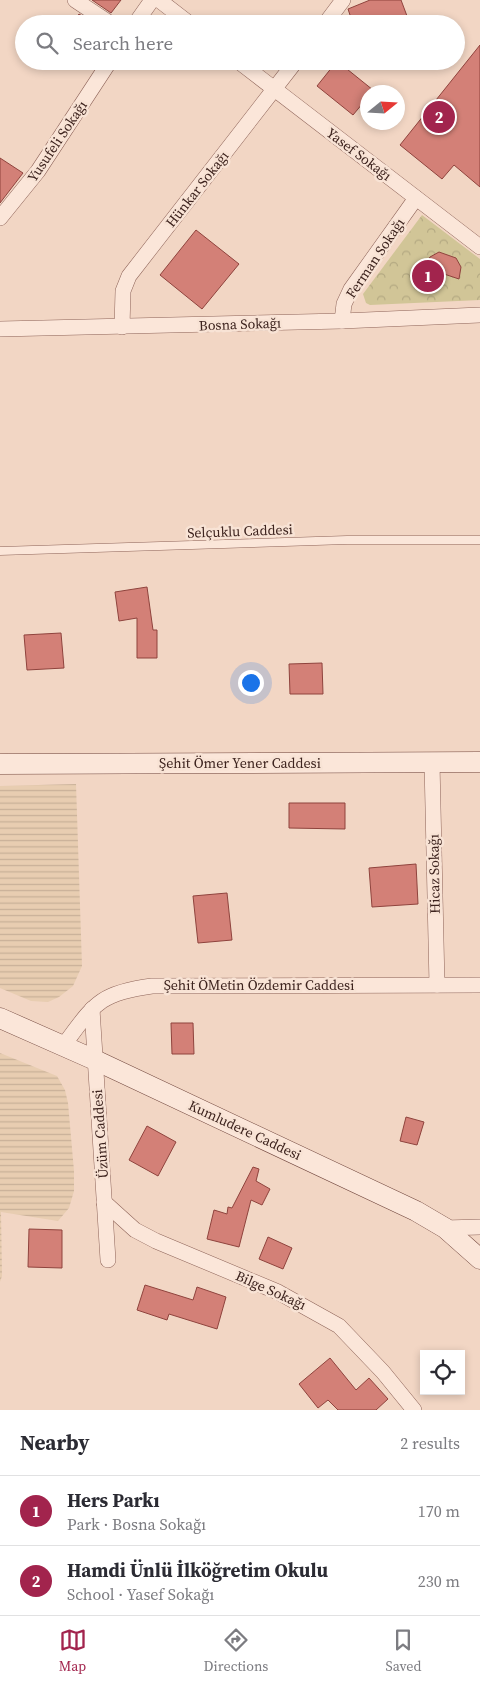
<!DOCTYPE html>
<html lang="en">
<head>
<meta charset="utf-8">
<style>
	body { margin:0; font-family:"Source Serif 4",serif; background:#f7f7f7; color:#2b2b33 }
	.controls { position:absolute; right:15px; bottom:15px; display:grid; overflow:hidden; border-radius:0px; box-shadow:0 2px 8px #0003 }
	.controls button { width:45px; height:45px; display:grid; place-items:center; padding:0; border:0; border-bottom:1px solid #e1e1e2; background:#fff; color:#2b2b33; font:25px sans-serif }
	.compass { position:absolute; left:360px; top:85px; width:45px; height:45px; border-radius:50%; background:#fff; box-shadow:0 2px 8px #0003; rotate:72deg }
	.you { position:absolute; left:250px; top:682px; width:18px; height:18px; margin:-12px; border:4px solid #fff; border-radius:50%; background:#1a73e8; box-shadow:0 0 0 8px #1a73e833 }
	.badge { display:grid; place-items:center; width:32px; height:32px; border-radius:50%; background:#a2244d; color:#fff; font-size:16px; font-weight:700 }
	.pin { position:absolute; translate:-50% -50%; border:2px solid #fff; box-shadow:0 1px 5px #0006 }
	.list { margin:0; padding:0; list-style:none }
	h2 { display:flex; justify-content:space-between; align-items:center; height:65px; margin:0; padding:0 20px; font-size:21px }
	h2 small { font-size:16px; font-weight:400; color:#7c7c81 }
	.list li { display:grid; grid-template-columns:32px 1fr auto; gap:15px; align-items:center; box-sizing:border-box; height:70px; padding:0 20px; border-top:1px solid #e1e1e2 }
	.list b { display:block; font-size:19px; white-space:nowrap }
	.list p { margin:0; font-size:16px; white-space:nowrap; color:#7c7c81 }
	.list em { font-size:16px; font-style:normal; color:#7c7c81 }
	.icon { flex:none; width:28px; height:28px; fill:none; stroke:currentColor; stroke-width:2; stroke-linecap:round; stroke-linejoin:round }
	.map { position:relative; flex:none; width:480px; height:1410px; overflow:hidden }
	.search { position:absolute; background:#fff; box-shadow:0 2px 8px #0003; left:15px; right:15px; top:15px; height:55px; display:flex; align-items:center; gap:12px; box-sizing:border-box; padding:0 18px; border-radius:28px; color:#7c7c81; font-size:19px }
	.sheet { height:205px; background:#fff }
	nav { display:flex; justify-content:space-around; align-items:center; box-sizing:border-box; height:70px; border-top:1px solid #e1e1e2; background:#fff; font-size:14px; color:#7c7c81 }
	nav a { display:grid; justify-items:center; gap:2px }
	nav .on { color:#a2244d }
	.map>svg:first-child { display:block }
	.farmland { fill:url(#farmland-rules) }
	.park { fill:url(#park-crowns) }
	.building { fill:#d38077; stroke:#8f433d }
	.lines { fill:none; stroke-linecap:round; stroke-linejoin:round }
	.lane-casing { stroke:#8e6459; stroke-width:9 }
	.street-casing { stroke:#8e6459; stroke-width:16 }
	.secondary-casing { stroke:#70453c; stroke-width:21 }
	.lane { stroke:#fbe6d9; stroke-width:8 }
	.street { stroke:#fbe6d9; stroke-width:15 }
	.secondary { stroke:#fbe6d9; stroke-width:20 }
	.labels { text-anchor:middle; stroke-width:5; stroke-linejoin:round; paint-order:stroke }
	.street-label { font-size:14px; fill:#3d231e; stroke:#f8e3d5 }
</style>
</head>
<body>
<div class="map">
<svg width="480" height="1410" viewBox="0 0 480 1410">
	<defs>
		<pattern id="farmland-rules" width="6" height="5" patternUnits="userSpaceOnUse" patternTransform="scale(1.25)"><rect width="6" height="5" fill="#e8cdb1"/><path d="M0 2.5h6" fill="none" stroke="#c8b098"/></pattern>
		<pattern id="park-crowns" width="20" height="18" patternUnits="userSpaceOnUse" patternTransform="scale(1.25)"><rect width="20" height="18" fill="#d1c597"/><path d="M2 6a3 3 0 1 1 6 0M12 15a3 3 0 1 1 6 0" fill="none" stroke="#b4a982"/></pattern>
	</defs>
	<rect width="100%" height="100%" fill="#f2d6c4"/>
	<g class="farmland">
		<path d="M 76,784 L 82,966 L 73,986 L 59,997 L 48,1002 L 31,1001 L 0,988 L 0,786 Z"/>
		<path d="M 0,1053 L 57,1076 L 65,1090 L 68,1103 L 74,1171 L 74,1191 L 69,1208 L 58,1221 L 1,1212 L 2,1276 L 0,1282 Z"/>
	</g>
	<path class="park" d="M 422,215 L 480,259 L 480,300 L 370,305 L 366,303 L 363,294 Z"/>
	<g class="building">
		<path d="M 92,0 L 121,0 L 111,13 Z"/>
		<path d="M 370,0 L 401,0 L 410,24 L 353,24 L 348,9 Z"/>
		<path d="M 79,14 L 94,24 L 72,24 Z"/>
		<path d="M 480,45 L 480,187 L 454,165 L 442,179 L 400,145 Z"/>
		<path d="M 337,61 L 373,90 L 368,92 L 368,97 L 353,115 L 317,86 Z"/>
		<path d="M 0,158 L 23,173 L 0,203 Z"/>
		<path d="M 196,230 L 239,264 L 202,309 L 160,275 Z"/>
		<path d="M 439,252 L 456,258 L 461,267 L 459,279 L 423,267 L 430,257 Z"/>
		<path d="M 147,587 L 153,630 L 157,630 L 157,658 L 137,658 L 137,618 L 119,621 L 115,592 Z"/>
		<path d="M 61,633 L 64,668 L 27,670 L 24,635 Z"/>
		<path d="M 322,663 L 323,694 L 290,694 L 289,664 Z"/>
		<path d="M 289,803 L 345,803 L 345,829 L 289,828 Z"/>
		<path d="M 416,864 L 418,904 L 372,907 L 369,868 Z"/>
		<path d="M 227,893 L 232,940 L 198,943 L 193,896 Z"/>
		<path d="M 171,1023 L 193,1023 L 194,1054 L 172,1054 Z"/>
		<path d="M 406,1117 L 424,1122 L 417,1145 L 400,1141 Z"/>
		<path d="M 147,1126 L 176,1142 L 158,1176 L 129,1160 Z"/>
		<path d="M 253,1167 L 259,1169 L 256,1181 L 270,1189 L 262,1205 L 251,1200 L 239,1247 L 207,1239 L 214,1210 L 227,1214 L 228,1207 L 232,1208 Z"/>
		<path d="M 29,1229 L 62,1230 L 62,1268 L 28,1267 Z"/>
		<path d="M 268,1237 L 292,1248 L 283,1269 L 259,1259 Z"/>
		<path d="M 145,1285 L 193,1300 L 197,1287 L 226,1297 L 217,1329 L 169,1314 L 167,1320 L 137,1310 Z"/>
		<path d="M 330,1358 L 356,1390 L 369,1378 L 388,1399 L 376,1410 L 338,1410 L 328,1400 L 318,1408 L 299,1384 Z"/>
	</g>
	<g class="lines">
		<g class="lane-casing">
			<path id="lane" d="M 0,551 L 347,540 L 480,540"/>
		</g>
		<g class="street-casing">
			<g id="street">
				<path d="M 75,0 L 111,24"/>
				<path d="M 159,0 L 190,24"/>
				<path d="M 135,24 L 152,0"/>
				<path d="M 325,24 L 343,0"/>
				<path d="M 238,61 L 480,247"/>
				<path d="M 0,218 L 38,171 L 110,61"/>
				<path d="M 342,321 L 344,304 L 351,289 L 416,198"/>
				<path d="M 122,327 L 123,291 L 129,276 L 296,61"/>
				<path d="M 0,329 L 342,321 L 480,315"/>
				<path d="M 432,763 L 437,985"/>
				<path d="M 92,1009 L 108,1260"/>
				<path d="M 63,1046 C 94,1005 98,993 152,986 L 480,985"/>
				<path d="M 104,1202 L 135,1230 L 156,1241 L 278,1292 L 339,1326 L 383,1372 L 414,1410"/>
				<path d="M 445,1228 L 480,1227"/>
			</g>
		</g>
		<g class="secondary-casing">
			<g id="secondary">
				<path d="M 0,764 L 480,762"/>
				<path d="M 0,1018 L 95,1060 L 416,1211 L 445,1228 L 480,1259"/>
			</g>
		</g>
		<use href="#lane" class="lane"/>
		<use href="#street" class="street"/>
		<use href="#secondary" class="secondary"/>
	</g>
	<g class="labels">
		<g class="street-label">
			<text transform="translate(57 141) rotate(-56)" y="5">Yusufeli Sokağı</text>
			<text transform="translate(359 154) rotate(37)" y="5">Yasef Sokağı</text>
			<text transform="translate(197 189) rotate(-52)" y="5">Hünkar Sokağı</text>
			<text transform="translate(375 258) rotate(-56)" y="5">Ferman Sokağı</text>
			<text transform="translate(240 324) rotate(-2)" y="5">Bosna Sokağı</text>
			<text transform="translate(240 531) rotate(-2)" y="5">Selçuklu Caddesi</text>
			<text x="240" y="768">Şehit Ömer Yener Caddesi</text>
			<text transform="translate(434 874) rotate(-91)" y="5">Hicaz Sokağı</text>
			<text x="259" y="990">Şehit ÖMetin Özdemir Caddesi</text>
			<text transform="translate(245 1130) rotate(25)" y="5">Kumludere Caddesi</text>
			<text transform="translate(100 1134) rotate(-94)" y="5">Üzüm Caddesi</text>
			<text transform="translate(271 1290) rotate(24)" y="5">Bilge Sokağı</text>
		</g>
	</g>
</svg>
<div class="controls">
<button><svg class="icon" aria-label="locate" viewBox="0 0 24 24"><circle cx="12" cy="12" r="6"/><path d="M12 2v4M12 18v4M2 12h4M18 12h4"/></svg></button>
</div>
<svg class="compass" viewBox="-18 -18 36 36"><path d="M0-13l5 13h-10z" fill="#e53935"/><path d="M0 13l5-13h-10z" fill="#7c7c81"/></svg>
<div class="you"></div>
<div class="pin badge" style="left:428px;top:276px">1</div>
<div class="pin badge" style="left:439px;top:117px">2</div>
<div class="search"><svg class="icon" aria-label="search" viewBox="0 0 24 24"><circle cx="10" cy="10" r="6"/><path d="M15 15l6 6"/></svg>Search here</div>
</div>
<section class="sheet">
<h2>Nearby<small>2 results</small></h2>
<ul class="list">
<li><span class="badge">1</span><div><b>Hers Parkı</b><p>Park · Bosna Sokağı</p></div><em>170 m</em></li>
<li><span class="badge">2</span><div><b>Hamdi Ünlü İlköğretim Okulu</b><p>School · Yasef Sokağı</p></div><em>230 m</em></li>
</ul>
</section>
<nav>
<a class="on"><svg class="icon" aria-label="map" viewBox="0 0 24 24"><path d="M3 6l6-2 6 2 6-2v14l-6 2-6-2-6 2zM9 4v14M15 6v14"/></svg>Map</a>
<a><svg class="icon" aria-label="directions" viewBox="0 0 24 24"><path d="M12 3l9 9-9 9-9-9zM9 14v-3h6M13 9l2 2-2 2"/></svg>Directions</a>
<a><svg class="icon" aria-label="saved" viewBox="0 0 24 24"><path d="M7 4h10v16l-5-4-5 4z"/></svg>Saved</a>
</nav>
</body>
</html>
